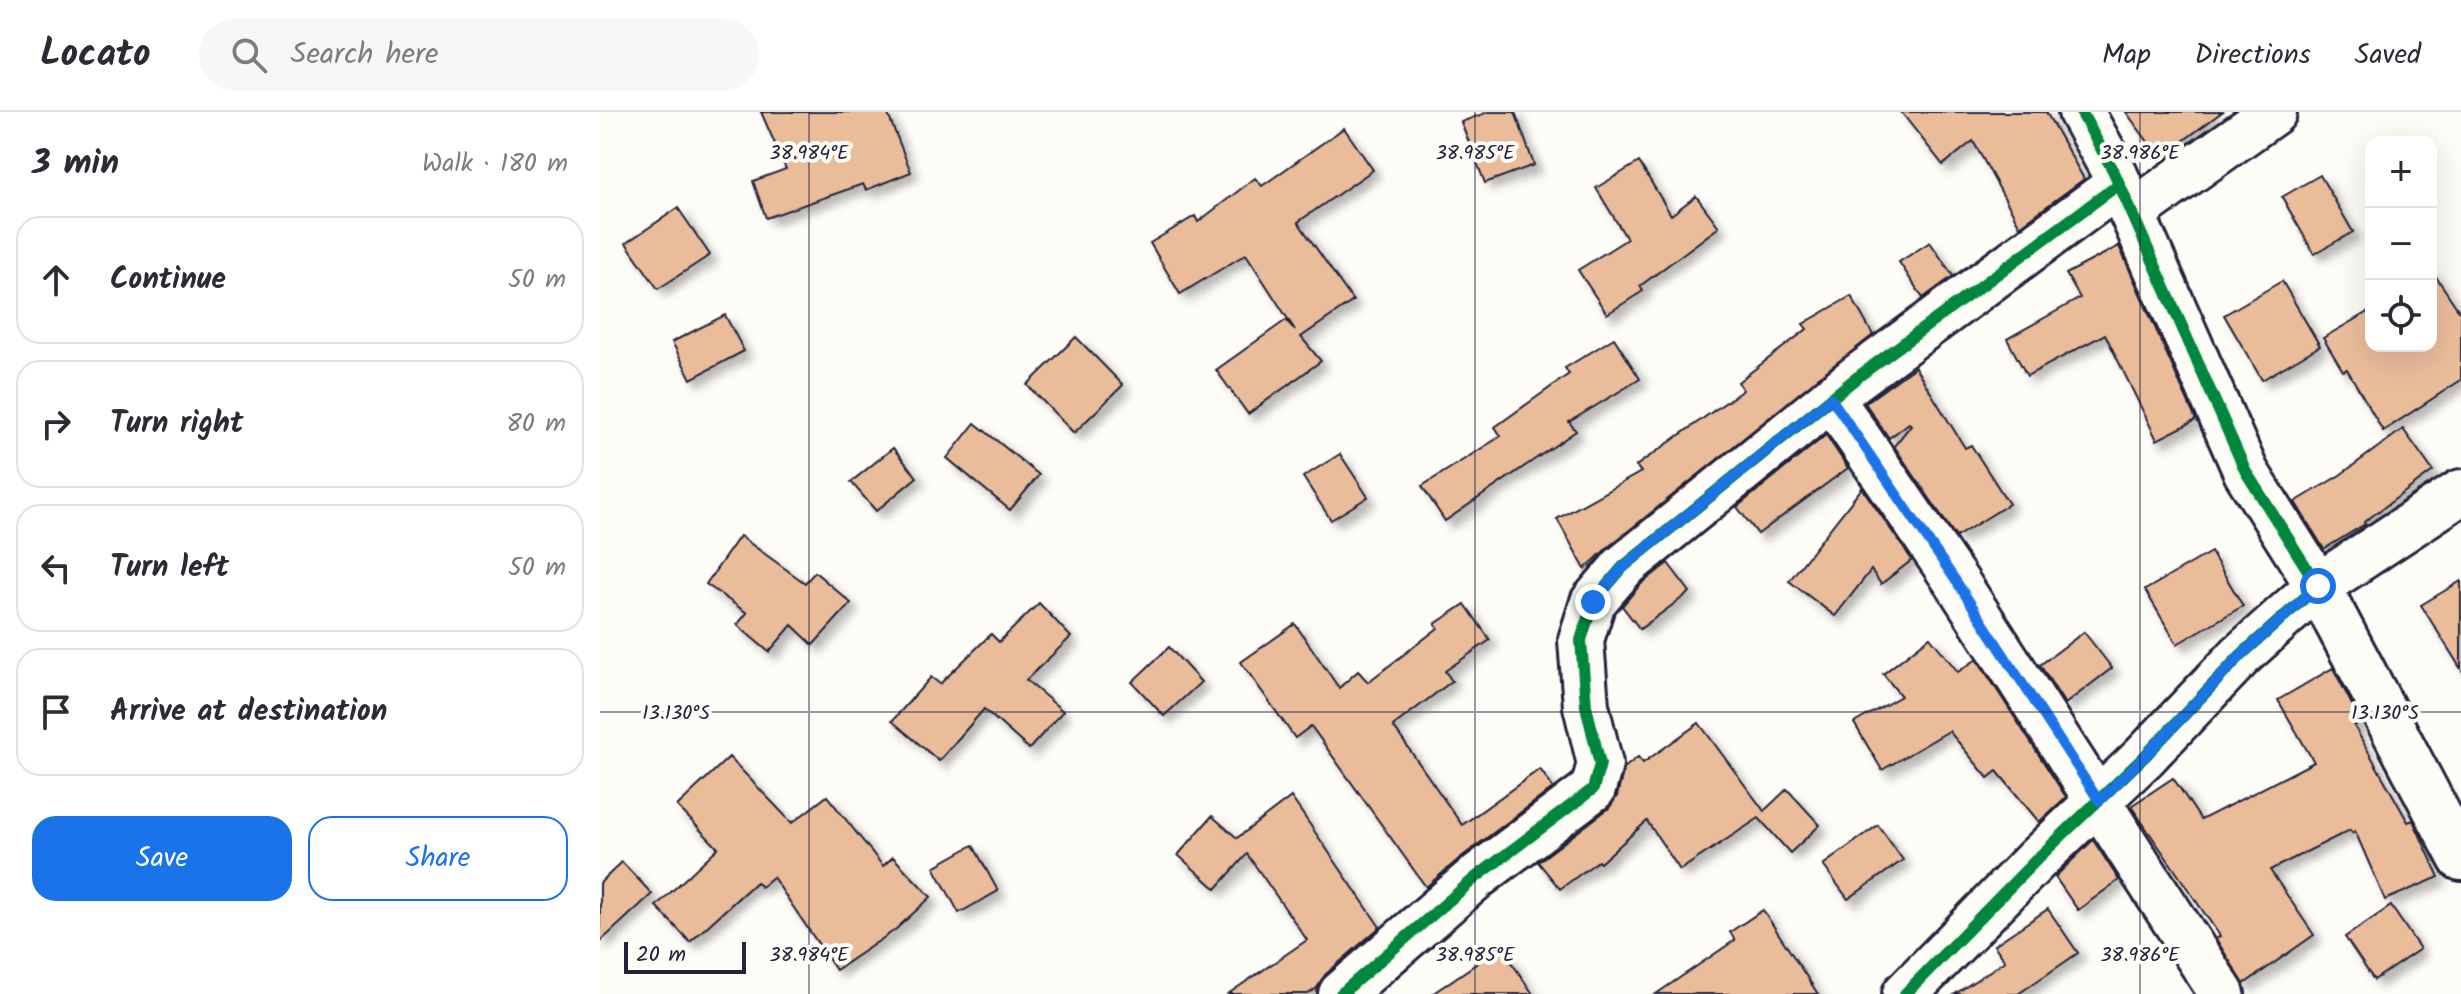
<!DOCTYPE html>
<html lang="en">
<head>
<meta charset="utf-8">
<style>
	body { margin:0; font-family:Kalam,sans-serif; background:#f7f7f7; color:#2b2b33 }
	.controls { position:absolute; right:24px; top:24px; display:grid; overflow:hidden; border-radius:16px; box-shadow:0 8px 32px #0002 }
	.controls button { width:72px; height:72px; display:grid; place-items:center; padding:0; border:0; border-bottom:2px solid #e1e1e2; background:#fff; color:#2b2b33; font:40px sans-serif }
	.scale { position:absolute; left:24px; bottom:20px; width:122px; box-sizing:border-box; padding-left:8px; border:4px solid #22223b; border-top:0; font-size:22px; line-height:28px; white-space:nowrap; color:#22223b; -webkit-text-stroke:6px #fdfcf7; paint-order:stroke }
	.stop { position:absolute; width:24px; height:24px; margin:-18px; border:6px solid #1a73e8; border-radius:50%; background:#fff }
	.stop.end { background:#1a73e8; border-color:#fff; box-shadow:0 2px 8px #0008 }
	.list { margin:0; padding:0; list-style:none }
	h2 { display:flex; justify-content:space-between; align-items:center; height:104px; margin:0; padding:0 32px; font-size:34px }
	h2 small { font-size:26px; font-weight:400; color:#7c7c81 }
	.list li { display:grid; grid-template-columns:52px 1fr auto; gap:24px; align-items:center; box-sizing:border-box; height:128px; margin:0 16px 16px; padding:0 16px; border:2px solid #e1e1e2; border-radius:24px }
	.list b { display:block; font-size:30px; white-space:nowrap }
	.list em { font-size:26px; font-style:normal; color:#7c7c81 }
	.actions { display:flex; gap:16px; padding:24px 32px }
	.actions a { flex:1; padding:18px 0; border:2px solid #1a73e8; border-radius:24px; text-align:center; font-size:28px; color:#1a73e8 }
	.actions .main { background:#1a73e8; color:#fff }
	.icon { flex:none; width:44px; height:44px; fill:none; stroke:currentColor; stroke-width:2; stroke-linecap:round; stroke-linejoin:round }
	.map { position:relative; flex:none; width:1861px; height:882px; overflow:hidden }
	header { display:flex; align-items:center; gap:48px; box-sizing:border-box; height:112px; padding:0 40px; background:#fff; border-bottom:2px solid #e1e1e2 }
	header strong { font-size:38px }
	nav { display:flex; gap:44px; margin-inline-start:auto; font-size:28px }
	.search { width:560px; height:72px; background:#f7f7f7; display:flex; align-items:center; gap:20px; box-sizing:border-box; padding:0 28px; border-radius:44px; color:#7c7c81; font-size:30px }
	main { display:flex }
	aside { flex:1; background:#fff }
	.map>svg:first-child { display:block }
	.building { fill:#eabc9a; stroke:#22223b; stroke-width:2; filter:url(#shadow) }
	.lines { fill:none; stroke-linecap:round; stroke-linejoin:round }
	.minor-casing { stroke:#22223b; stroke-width:50 }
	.minor { stroke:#fdfcf7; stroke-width:44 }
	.cycleway-casing { stroke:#fdfcf7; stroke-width:17 }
	.cycleway { stroke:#00873e; stroke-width:12 }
	.route { stroke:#1a73e8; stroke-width:10 }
	.ticks { fill:none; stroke:#22223b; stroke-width:2; stroke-opacity:0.45 }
	.ticks-label { font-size:20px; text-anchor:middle; fill:#22223b; stroke:#fdfcf7; stroke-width:8; stroke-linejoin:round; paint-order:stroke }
</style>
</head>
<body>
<header>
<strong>Locato</strong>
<div class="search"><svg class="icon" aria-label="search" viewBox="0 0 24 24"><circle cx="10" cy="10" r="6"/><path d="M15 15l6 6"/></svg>Search here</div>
<nav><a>Map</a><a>Directions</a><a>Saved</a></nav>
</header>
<main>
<aside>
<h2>3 min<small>Walk · 180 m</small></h2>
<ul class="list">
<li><svg class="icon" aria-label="ahead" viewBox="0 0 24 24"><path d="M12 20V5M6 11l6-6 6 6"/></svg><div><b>Continue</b></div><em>50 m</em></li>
<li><svg class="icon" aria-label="right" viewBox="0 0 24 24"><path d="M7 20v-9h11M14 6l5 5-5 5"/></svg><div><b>Turn right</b></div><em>80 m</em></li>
<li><svg class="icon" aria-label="left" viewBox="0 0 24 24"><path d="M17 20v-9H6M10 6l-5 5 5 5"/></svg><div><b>Turn left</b></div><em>50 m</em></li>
<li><svg class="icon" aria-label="arrive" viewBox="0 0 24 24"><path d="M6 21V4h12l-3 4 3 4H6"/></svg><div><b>Arrive at destination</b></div></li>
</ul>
<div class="actions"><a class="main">Save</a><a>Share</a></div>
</aside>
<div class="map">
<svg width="1861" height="882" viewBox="0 0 1861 882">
	<defs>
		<filter id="shadow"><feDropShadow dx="7" dy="7" stdDeviation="4" flood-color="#0004"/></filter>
	</defs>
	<rect width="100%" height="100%" fill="#fdfcf7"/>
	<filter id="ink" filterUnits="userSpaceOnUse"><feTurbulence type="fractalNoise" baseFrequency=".0125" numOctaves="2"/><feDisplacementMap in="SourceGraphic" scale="16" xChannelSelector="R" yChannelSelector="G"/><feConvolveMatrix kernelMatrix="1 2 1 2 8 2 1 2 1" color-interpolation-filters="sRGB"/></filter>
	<g filter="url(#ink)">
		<g class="building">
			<path d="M 161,0 L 287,0 L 311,60 L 266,78 L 263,72 L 166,106 L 153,69 L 186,57 Z"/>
			<path d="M 888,0 L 915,0 L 934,53 L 885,71 L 861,10 Z"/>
			<path d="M 1301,0 L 1446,0 L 1484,67 L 1420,114 L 1373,29 L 1343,53 Z"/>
			<path d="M 1526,0 L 1622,0 L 1560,46 Z"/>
			<path d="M 744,16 L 773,58 L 698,110 L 753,189 L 701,225 L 721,249 L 648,302 L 616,258 L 686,208 L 695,218 L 646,142 L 580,182 L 550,131 L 595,104 L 598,110 L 655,66 L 662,74 Z"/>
			<path d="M 1039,50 L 1071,103 L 1096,84 L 1119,115 L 1040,174 L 1043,179 L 1007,202 L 978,158 L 1027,127 L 996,76 Z"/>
			<path d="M 1720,63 L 1753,120 L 1714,142 L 1682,85 Z"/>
			<path d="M 78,96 L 110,143 L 58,177 L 26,131 Z"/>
			<path d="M 1330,130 L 1353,164 L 1323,186 L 1299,150 Z"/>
			<path d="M 1519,134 L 1596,308 L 1557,328 L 1505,222 L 1427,264 L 1407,227 L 1480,186 L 1466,162 Z"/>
			<path d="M 1831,157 L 1861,202 L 1861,268 L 1783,319 L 1747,257 L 1743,259 L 1723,226 L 1771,198 L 1771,234 L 1831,234 Z"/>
			<path d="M 1682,169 L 1720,234 L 1662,268 L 1624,203 Z"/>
			<path d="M 1251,184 L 1273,223 L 1007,436 L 985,457 L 957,407 L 1041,360 L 1036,354 L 1143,278 L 1138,270 L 1207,217 L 1203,212 Z"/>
			<path d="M 125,203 L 144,239 L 91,267 L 72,230 Z"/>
			<path d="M 476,225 L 523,273 L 474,321 L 427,273 Z"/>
			<path d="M 1014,226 L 1040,267 L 969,310 L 976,319 L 845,409 L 822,374 L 901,324 L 895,315 L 969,262 L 965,256 Z"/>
			<path d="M 1315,255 L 1365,336 L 1371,333 L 1409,392 L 1356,425 L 1294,334 L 1311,313 L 1309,311 L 1289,326 L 1265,291 Z"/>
			<path d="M 375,311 L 439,363 L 410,398 L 347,346 Z"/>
			<path d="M 1803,317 L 1833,359 L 1764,410 L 1765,412 L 1724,437 L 1695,390 L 1740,363 Z"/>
			<path d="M 1226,323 L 1248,356 L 1158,422 L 1137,395 Z"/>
			<path d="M 293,336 L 317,365 L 276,399 L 251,370 Z"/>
			<path d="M 740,342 L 768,385 L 731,408 L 703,365 Z"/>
			<path d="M 1262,376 L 1312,448 L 1281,472 L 1271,458 L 1235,504 L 1189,469 Z"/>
			<path d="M 140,424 L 205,471 L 215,460 L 251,491 L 213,533 L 192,513 L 169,540 L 137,513 L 147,501 L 106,472 Z"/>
			<path d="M 1611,440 L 1643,494 L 1577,532 L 1545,478 Z"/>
			<path d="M 1068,451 L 1090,480 L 1040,517 L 1022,494 L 1040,473 Z"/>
			<path d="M 1861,469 L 1861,557 L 1821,493 Z"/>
			<path d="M 439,491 L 471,525 L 426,568 L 463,599 L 429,637 L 384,597 L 339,649 L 292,609 L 331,565 L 340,572 L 391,522 L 399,530 Z"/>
			<path d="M 865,492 L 890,528 L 845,559 L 852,569 L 793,614 L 862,713 L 940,657 L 953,676 L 860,746 L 826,775 L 711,614 L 695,626 L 641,550 L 695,512 L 739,576 L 758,559 L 768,570 L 838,516 L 835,512 Z"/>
			<path d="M 1484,520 L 1512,556 L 1465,592 L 1440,553 Z"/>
			<path d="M 1330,525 L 1358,560 L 1377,547 L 1466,685 L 1439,710 L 1397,659 L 1388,666 L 1349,619 L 1282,658 L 1254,611 L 1301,584 L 1283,562 Z"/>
			<path d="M 569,535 L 601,570 L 564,604 L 532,570 Z"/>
			<path d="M 1733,556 L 1761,610 L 1754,614 L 1808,710 L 1813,708 L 1839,765 L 1785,788 L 1755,719 L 1752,721 L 1750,718 L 1670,758 L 1714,823 L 1644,872 L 1616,827 L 1620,824 L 1531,694 L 1573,666 L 1601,708 L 1714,650 L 1678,588 Z"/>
			<path d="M 1099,611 L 1164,699 L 1187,677 L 1220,713 L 1190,741 L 1159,706 L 1080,758 L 1047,709 L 1000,751 L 998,749 L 960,777 L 938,750 L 1009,696 L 1017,684 L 1024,656 L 1038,645 L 1043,651 Z"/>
			<path d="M 129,645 L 192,711 L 227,684 L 283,754 L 293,745 L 331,785 L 295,818 L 236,858 L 173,765 L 161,775 L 156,770 L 90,830 L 56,794 L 118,736 L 77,694 Z"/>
			<path d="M 691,685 L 780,815 L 725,863 L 717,876 L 708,882 L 628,882 L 707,828 L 647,742 L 616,777 L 578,743 L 612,704 L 637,726 Z"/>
			<path d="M 1278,713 L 1303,748 L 1248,787 L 1223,753 Z"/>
			<path d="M 1493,728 L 1519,768 L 1478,798 L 1455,765 Z"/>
			<path d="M 373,733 L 398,779 L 359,801 L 334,755 Z"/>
			<path d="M 22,750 L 52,782 L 0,830 L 0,771 Z"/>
			<path d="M 1791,794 L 1820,837 L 1774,868 L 1745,825 Z"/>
			<path d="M 1448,797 L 1478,841 L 1418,882 L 1355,882 L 1405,849 L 1394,833 Z"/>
			<path d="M 1163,798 L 1218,882 L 1056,882 L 1135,828 L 1130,820 Z"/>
			<path d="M 901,835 L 933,882 L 832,882 Z"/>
		</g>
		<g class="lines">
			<g class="minor-casing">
				<g id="minor">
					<path d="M 1532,101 L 1674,0"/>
					<path d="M 1231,286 L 1358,472 L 1622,882"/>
					<path d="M 1861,380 L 1718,474 L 1861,746"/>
					<path d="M 741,882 L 875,766 L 993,677 L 1000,652 L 986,594 L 981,528 L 993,490 L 1023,455 L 1255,267 L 1519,72"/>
					<path d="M 1305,882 L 1437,747 L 1544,645 L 1641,543 L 1718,474 L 1646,360 L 1513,58 L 1481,0"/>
				</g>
			</g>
			<use href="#minor" class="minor"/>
			<g class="cycleway-casing">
				<g id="cycleway">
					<path d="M 741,882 L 875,766 L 993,677 L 1000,652 L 986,594 L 981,528 L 993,490 L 1023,455 L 1255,267 L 1519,72"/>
					<path d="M 1305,882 L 1437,747 L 1544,645 L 1641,543 L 1718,474 L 1646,360 L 1513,58 L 1481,0"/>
				</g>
			</g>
			<use href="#cycleway" class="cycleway"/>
		</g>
	</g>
	<g class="lines" filter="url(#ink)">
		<path class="route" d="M 993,490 L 1023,455 L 1231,286 L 1358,472 L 1499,689 L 1544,645 L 1641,543 L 1718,474"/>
	</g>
	<path class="ticks" d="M 209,0 L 209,882M 875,0 L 875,882M 1540,0 L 1540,882M 0,600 L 1861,600"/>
	<g class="ticks-label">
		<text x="209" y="47">38.984°E</text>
		<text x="875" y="47">38.985°E</text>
		<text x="1540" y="47">38.986°E</text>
		<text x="76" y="607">13.130°S</text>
		<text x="1785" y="607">13.130°S</text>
		<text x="209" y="849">38.984°E</text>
		<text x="875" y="849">38.985°E</text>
		<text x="1540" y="849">38.986°E</text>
	</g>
</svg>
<div class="controls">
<button>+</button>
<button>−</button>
<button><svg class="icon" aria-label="locate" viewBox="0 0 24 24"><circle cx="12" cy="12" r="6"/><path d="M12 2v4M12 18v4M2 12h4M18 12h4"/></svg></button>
</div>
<div class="scale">20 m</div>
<div class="stop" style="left:1718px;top:474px"></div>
<div class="stop end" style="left:993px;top:490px"></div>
</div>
</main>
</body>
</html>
